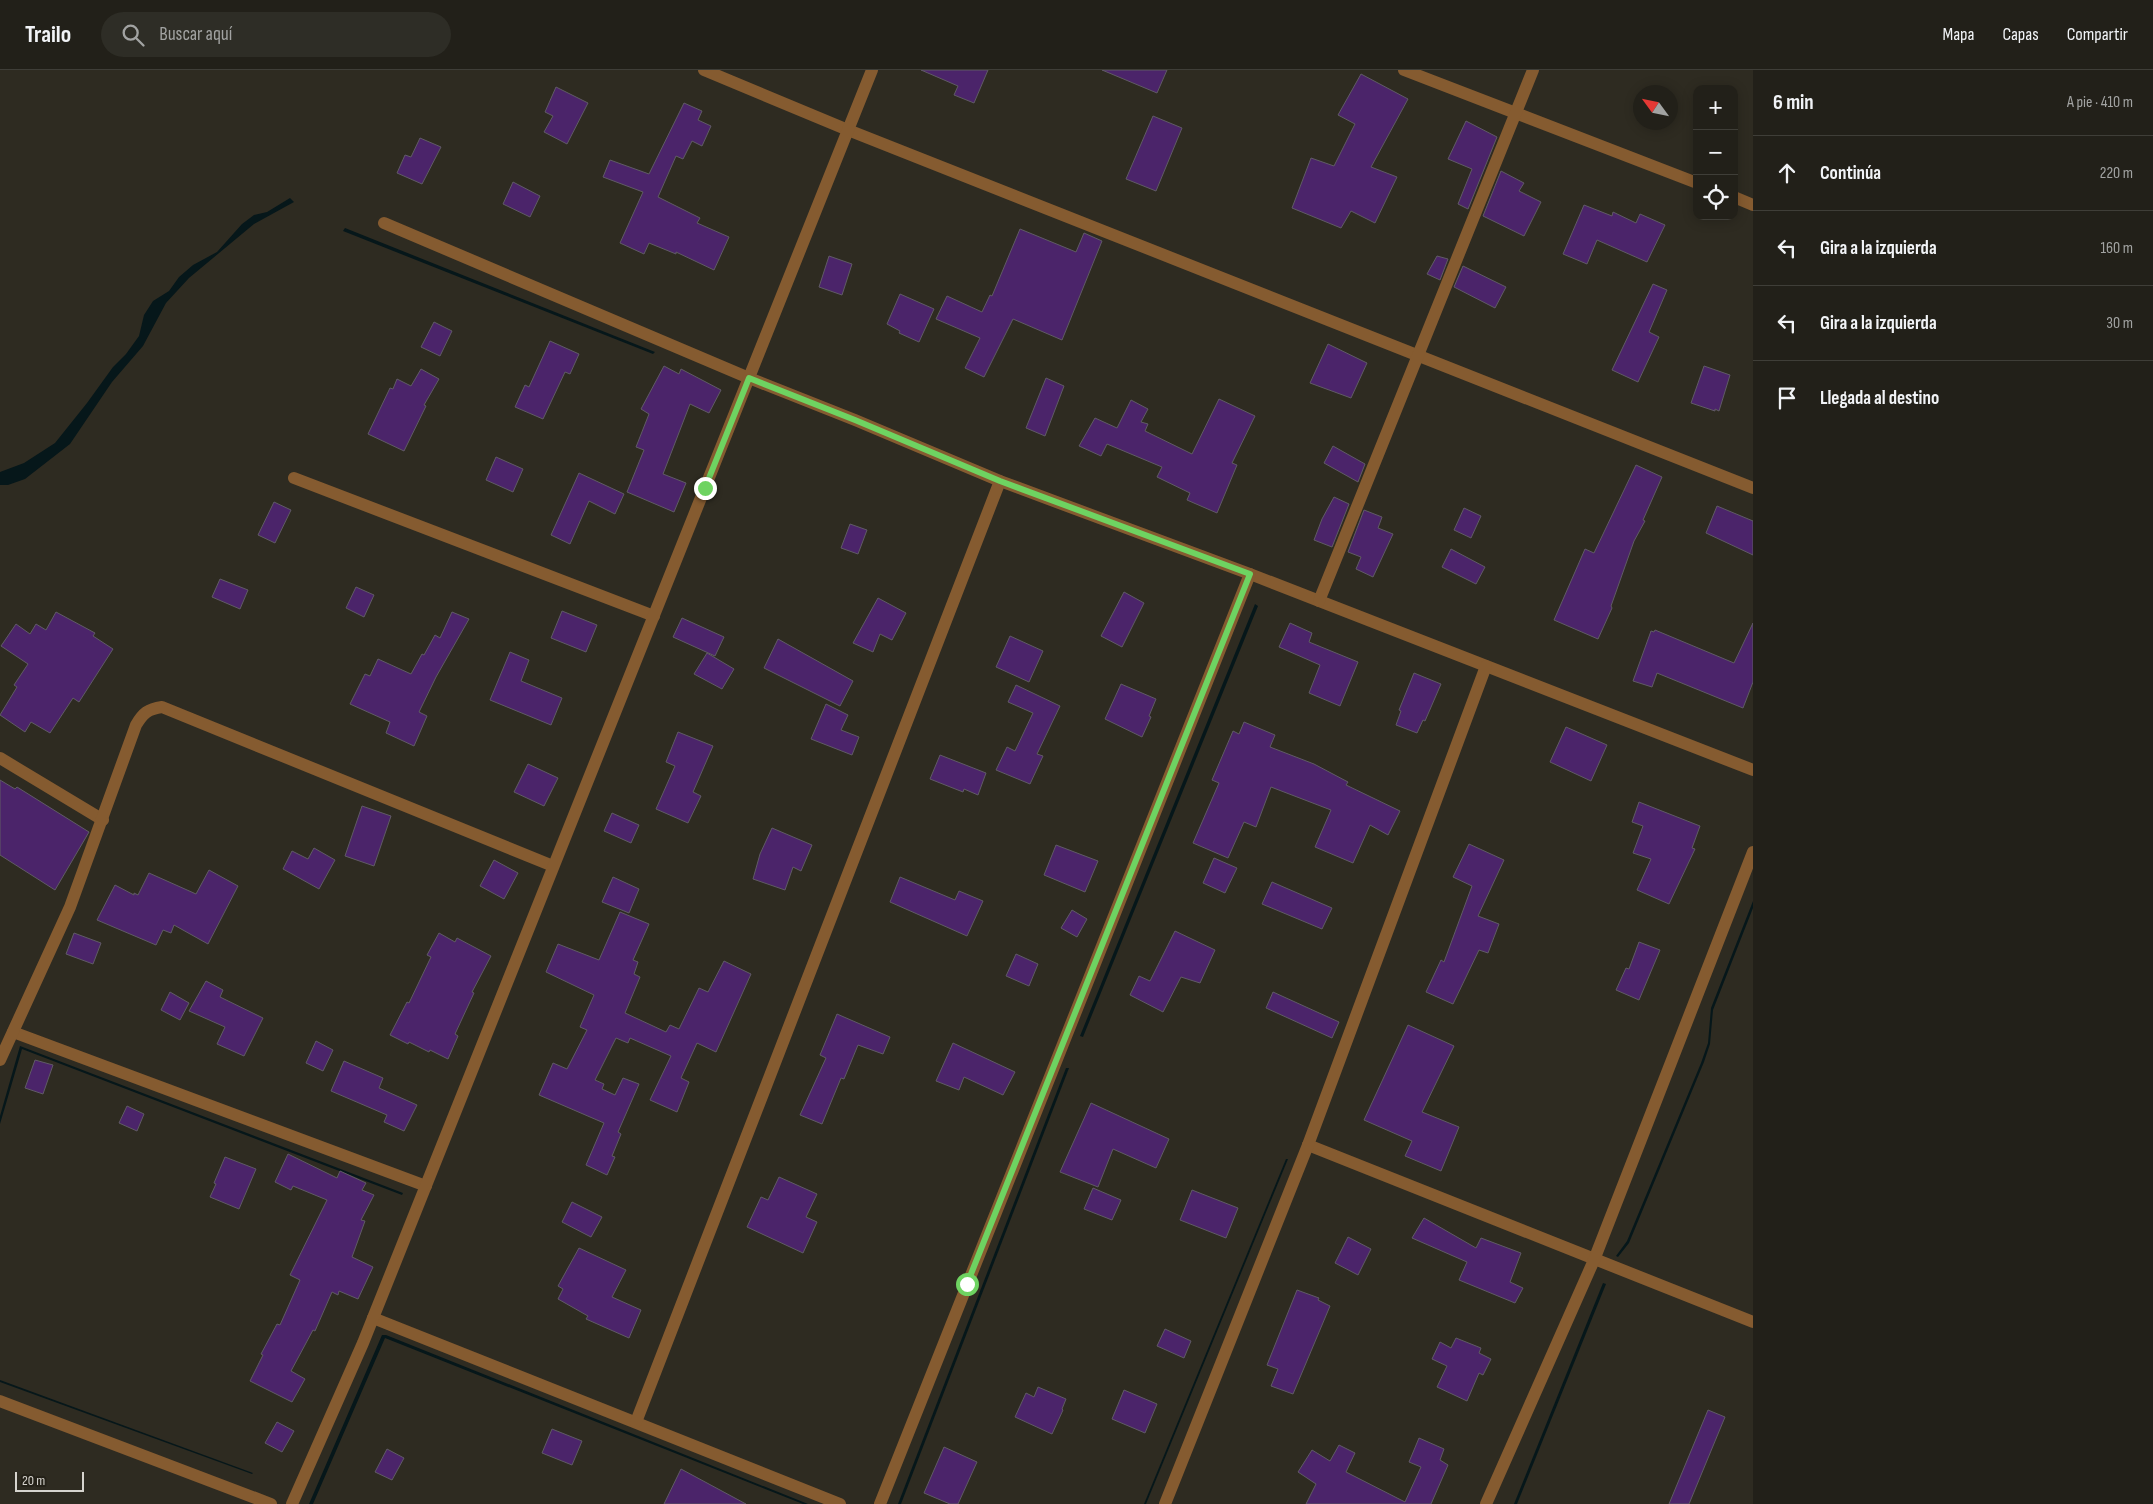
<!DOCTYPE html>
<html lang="es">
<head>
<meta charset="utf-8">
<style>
	body { margin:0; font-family:"Sofia Sans Condensed",sans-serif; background:#2e2d26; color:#f1f3f6 }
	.controls { position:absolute; right:15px; top:15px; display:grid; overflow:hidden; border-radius:10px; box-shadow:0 2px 12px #0003 }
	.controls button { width:45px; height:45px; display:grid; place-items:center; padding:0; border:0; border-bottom:1px solid #3f3e38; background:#222019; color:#f1f3f6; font:25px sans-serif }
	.compass { position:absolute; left:1633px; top:15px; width:45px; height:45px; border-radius:50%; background:#222019; box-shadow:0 2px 12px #0003; rotate:303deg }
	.scale { position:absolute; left:15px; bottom:12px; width:69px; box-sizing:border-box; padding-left:5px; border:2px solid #d6d4ce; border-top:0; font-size:14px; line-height:18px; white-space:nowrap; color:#d6d4ce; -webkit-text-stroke:4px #242118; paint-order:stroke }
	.stop { position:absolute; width:15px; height:15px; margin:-11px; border:4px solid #6ed361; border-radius:50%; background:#fff }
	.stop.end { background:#6ed361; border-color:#fff; box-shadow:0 1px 5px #0008 }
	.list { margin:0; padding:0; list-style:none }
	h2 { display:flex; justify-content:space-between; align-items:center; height:65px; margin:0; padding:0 20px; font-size:21px }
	h2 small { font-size:16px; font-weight:400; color:#a2a3a2 }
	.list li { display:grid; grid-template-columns:32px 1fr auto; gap:15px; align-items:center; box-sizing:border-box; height:75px; padding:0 20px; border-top:1px solid #3f3e38 }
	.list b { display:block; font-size:19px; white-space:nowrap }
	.list em { font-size:16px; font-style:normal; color:#a2a3a2 }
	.icon { flex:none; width:28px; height:28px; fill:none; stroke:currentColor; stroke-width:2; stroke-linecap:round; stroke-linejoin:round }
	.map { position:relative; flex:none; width:1753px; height:1434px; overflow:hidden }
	header { display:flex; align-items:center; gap:30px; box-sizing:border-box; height:70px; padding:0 25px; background:#222019; border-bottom:1px solid #3f3e38 }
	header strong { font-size:24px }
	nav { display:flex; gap:28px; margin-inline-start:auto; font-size:18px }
	.search { width:350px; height:45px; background:#2e2d26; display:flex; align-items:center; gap:12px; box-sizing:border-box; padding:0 18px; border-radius:28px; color:#a2a3a2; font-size:19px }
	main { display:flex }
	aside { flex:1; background:#222019 }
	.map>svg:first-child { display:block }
	.water { fill:#06171a }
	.building { fill:#4b246a; stroke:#605b65 }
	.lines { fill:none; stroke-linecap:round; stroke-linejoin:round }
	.lane { stroke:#855b30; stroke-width:12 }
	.street { stroke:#855b30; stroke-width:12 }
	.route { stroke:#6ed361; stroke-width:6 }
</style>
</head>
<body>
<header>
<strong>Trailo</strong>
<div class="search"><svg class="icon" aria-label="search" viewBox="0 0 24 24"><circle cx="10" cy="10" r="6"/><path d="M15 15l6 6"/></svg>Buscar aquí</div>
<nav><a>Mapa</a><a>Capas</a><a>Compartir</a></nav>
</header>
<main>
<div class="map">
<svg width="1753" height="1434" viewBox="0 0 1753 1434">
	<rect width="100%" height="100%" fill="#2e2b21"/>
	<g class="water">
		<path d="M 290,128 L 294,132 L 254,154 L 189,208 L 166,233 L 143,276 L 112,312 L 70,374 L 25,409 L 8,415 L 0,415 L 0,402 L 24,393 L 55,373 L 87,333 L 113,297 L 126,284 L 139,266 L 144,245 L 153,231 L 169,221 L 179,207 L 193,195 L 217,182 L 242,154 L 254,145 L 267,142 Z"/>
		<path d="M 345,158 L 655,282 L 653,284 L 343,161 Z"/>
		<path d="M 1255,534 L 1258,536 L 1083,967 L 1080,966 Z"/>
		<path d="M 1753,831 L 1753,838 L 1713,940 L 1710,974 L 1704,992 L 1629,1173 L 1618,1187 L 1616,1186 L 1627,1171 L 1701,993 L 1708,973 L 1711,938 Z"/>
		<path d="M 20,976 L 403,1123 L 402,1125 L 22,979 L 0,1054 L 0,1046 Z"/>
		<path d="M 1066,998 L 1069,998 L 901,1434 L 898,1434 Z"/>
		<path d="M 1286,1089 L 1288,1089 L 1146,1434 L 1144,1434 Z"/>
		<path d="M 1603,1213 L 1606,1214 L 1517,1434 L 1514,1434 Z"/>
		<path d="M 382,1265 L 386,1265 L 808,1434 L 803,1434 L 385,1268 L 313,1434 L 309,1434 Z"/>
		<path d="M 0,1311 L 0,1310 L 253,1403 L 252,1404 L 0,1312 Z"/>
	</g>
	<g class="building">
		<path d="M 921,0 L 988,0 L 974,33 L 954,25 L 958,16 Z"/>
		<path d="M 1102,0 L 1167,0 L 1157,23 Z"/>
		<path d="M 1361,4 L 1408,29 L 1371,97 L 1397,107 L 1375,153 L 1351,141 L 1341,158 L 1292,138 L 1311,88 L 1334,96 L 1355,54 L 1338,45 Z"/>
		<path d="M 556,17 L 588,33 L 567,74 L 544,62 L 553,46 L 545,42 Z"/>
		<path d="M 684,33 L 702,41 L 698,50 L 711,56 L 702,76 L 692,71 L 683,89 L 676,86 L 658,127 L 700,148 L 697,153 L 729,167 L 714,200 L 676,182 L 676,184 L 649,173 L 644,184 L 620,173 L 643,122 L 603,107 L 610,90 L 649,104 Z"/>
		<path d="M 1153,46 L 1182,58 L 1156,121 L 1126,109 Z"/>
		<path d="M 1466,51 L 1497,67 L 1468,139 L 1458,134 L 1472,99 L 1448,89 Z"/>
		<path d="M 420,68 L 441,77 L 422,114 L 397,103 L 405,85 L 411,87 Z"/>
		<path d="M 1501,101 L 1524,113 L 1519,121 L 1541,132 L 1524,166 L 1483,146 Z"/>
		<path d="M 513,112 L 540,126 L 530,147 L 503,134 Z"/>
		<path d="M 1584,135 L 1612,146 L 1613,142 L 1636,153 L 1640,144 L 1665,155 L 1647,192 L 1597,170 L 1587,194 L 1563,184 Z"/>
		<path d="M 1020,159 L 1076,182 L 1084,163 L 1102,171 L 1062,270 L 1013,249 L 984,307 L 965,298 L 980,268 L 936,249 L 947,226 L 982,242 L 990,225 L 992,226 Z"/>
		<path d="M 829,186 L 852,194 L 842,225 L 819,217 Z"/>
		<path d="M 1437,186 L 1448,189 L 1440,210 L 1427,204 Z"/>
		<path d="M 1463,196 L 1506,217 L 1495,238 L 1454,217 Z"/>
		<path d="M 1653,214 L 1667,220 L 1649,262 L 1659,267 L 1638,312 L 1612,300 Z"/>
		<path d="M 900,224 L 934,239 L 919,272 L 899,263 L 900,261 L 887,254 Z"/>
		<path d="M 434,252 L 452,261 L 440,286 L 421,277 Z"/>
		<path d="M 550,271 L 579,284 L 570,304 L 565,302 L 543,349 L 515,337 L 525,315 L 529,317 Z"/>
		<path d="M 1328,274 L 1367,293 L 1351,328 L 1310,313 Z"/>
		<path d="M 664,296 L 679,304 L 681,299 L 721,320 L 709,343 L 690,334 L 663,404 L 686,413 L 674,442 L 627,422 L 644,380 L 636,377 L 649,344 L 641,339 Z"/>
		<path d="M 1704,296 L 1730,305 L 1719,341 L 1715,339 L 1715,341 L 1691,333 Z"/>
		<path d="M 421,299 L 439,309 L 424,335 L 426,336 L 404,381 L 368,364 L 390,318 L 393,319 L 397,309 L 411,316 Z"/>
		<path d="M 1046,308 L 1064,316 L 1045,366 L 1026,358 Z"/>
		<path d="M 1219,329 L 1255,346 L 1232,393 L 1237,395 L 1217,443 L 1187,430 L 1190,423 L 1157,407 L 1162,397 L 1107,374 L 1101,386 L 1079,376 L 1095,348 L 1117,358 L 1131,330 L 1148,339 L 1141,352 L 1148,354 L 1145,361 L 1192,384 Z"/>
		<path d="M 1333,376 L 1365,394 L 1358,412 L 1324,393 Z"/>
		<path d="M 496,387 L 523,399 L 513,422 L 486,410 Z"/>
		<path d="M 1636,395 L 1662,407 L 1643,450 L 1645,451 L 1634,471 L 1611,536 L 1612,538 L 1598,569 L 1554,550 L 1585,479 L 1594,483 Z"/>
		<path d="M 579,403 L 624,424 L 615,444 L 589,431 L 570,474 L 551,465 Z"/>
		<path d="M 1334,427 L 1349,434 L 1332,477 L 1314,470 L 1322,449 Z"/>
		<path d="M 274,432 L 291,440 L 275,473 L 258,465 Z"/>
		<path d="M 1717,436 L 1753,451 L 1753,485 L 1706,463 Z"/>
		<path d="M 1464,438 L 1481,446 L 1471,468 L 1454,460 Z"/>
		<path d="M 1364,440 L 1382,447 L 1378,458 L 1393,464 L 1373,507 L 1356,499 L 1361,487 L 1348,482 Z"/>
		<path d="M 850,454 L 867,460 L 858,484 L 841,478 Z"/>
		<path d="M 1451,479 L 1485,497 L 1476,514 L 1442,497 Z"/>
		<path d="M 220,509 L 248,520 L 240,539 L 212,527 Z"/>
		<path d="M 356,517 L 374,525 L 364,547 L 346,538 Z"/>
		<path d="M 1124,522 L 1144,533 L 1122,577 L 1101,566 Z"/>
		<path d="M 878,528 L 906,543 L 892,570 L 880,564 L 873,582 L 853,573 Z"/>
		<path d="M 562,541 L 597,555 L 586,582 L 551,568 Z"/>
		<path d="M 56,542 L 95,563 L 93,566 L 113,579 L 79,632 L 73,628 L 50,663 L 31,652 L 25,662 L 0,645 L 17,617 L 14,615 L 28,594 L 1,576 L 16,554 L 30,564 L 36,554 L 46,560 Z"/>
		<path d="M 452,542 L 469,549 L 436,607 L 419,642 L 427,646 L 414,676 L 386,663 L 390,652 L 350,634 L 365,604 L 370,606 L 378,589 L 411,604 L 422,584 L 424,585 L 435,565 L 440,568 Z"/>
		<path d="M 682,548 L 724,567 L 715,586 L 673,567 Z"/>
		<path d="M 1290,553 L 1312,563 L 1309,572 L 1358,592 L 1340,636 L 1309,623 L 1320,595 L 1279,577 Z"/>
		<path d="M 1753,553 L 1753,612 L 1743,638 L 1657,603 L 1652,617 L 1633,611 L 1651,561 L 1654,562 L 1655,560 L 1734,593 Z"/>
		<path d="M 1010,566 L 1043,581 L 1029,612 L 996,597 Z"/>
		<path d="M 778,569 L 853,611 L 840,636 L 764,598 Z"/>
		<path d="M 510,582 L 529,590 L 521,611 L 562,628 L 551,655 L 490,630 Z"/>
		<path d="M 707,583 L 734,599 L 722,619 L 694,604 Z"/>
		<path d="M 1414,603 L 1441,614 L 1425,651 L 1423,650 L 1417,663 L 1396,655 L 1401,641 L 1399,640 Z"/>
		<path d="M 1121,614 L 1156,629 L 1149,646 L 1151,647 L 1142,667 L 1105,649 Z"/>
		<path d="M 1016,615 L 1060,636 L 1037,684 L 1043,686 L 1030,714 L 996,700 L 1007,677 L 1015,681 L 1033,643 L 1008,632 Z"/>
		<path d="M 826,634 L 848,645 L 841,660 L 859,667 L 852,685 L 811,669 Z"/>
		<path d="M 1244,652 L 1275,665 L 1270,677 L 1314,694 L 1348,712 L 1346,715 L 1400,741 L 1388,765 L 1370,755 L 1353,793 L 1315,777 L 1331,740 L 1271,717 L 1256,757 L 1244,752 L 1228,788 L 1193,773 L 1219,713 L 1212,710 L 1233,661 L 1239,664 Z"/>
		<path d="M 1566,657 L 1607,675 L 1591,711 L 1550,692 Z"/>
		<path d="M 678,662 L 713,676 L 693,722 L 701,726 L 688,753 L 656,739 L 675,696 L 666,692 Z"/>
		<path d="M 940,685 L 986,703 L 978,725 L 964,719 L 963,722 L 930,709 Z"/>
		<path d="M 528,694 L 558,708 L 544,736 L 514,722 Z"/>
		<path d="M 0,710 L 15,719 L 17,717 L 89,762 L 55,820 L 0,785 Z"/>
		<path d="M 1639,732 L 1700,756 L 1692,778 L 1695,779 L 1669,834 L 1637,820 L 1651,789 L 1633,783 L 1643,756 L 1632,752 Z"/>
		<path d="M 362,736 L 391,746 L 374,796 L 345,786 Z"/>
		<path d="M 612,743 L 639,755 L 631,773 L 604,761 Z"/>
		<path d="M 772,758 L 812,775 L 801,801 L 793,797 L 785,820 L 753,809 L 760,784 Z"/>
		<path d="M 1469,774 L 1504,790 L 1478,846 L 1499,854 L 1488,883 L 1479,880 L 1453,934 L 1426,922 L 1441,890 L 1444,892 L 1472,816 L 1453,807 Z"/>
		<path d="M 1056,775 L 1098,791 L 1085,822 L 1044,805 Z"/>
		<path d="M 314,778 L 335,790 L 319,819 L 283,799 L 292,781 L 308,789 Z"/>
		<path d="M 1214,788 L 1237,798 L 1225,823 L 1203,813 Z"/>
		<path d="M 494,790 L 518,803 L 504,829 L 480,816 Z"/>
		<path d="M 209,800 L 238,816 L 208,874 L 174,855 L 171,863 L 163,860 L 156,875 L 97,850 L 115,815 L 134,825 L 134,823 L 138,825 L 149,803 L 196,824 Z"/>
		<path d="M 613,807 L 639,819 L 629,843 L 602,832 Z"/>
		<path d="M 900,807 L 955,830 L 959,821 L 983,831 L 967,866 L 890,832 Z"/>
		<path d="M 1272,812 L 1332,838 L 1322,859 L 1262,834 Z"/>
		<path d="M 1072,840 L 1087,849 L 1077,867 L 1061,858 Z"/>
		<path d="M 620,842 L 649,854 L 633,890 L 638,892 L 634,904 L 640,907 L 625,943 L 666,962 L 670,955 L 679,959 L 699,918 L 708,922 L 724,891 L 751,904 L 716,982 L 697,973 L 681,1008 L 689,1012 L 677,1042 L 650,1030 L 671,986 L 630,968 L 628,973 L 616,968 L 595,1010 L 604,1014 L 602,1019 L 615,1025 L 623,1008 L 639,1014 L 618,1062 L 621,1064 L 612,1086 L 615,1087 L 607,1105 L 586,1095 L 604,1053 L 539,1025 L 553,993 L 567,999 L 587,960 L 580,957 L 594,925 L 546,902 L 558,874 L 599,890 Z"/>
		<path d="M 1175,861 L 1215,880 L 1200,913 L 1181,907 L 1163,942 L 1130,925 L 1139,906 L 1150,911 Z"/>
		<path d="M 74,863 L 101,873 L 93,894 L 66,884 Z"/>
		<path d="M 439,863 L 455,872 L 457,868 L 491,886 L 472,922 L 474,923 L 455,964 L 458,966 L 448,989 L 430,980 L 429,982 L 409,972 L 408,974 L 390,965 L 407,932 L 409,933 L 431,887 L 427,885 Z"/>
		<path d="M 1639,872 L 1660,880 L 1639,930 L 1616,920 L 1626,898 L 1629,899 Z"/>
		<path d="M 1016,884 L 1038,894 L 1029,916 L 1006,906 Z"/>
		<path d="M 206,911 L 223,920 L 220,927 L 263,948 L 244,986 L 217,974 L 225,957 L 189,941 Z"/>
		<path d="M 170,922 L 189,933 L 180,950 L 161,940 Z"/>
		<path d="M 1273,922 L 1339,952 L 1332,968 L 1266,938 Z"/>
		<path d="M 837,944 L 890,967 L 883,984 L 858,975 L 844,1009 L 841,1008 L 822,1054 L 800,1045 L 826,988 L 820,985 Z"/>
		<path d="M 1408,955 L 1454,976 L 1422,1042 L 1459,1057 L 1441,1101 L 1405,1086 L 1412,1071 L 1364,1050 Z"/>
		<path d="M 316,971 L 333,980 L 323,1001 L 306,993 Z"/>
		<path d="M 953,973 L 1015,1002 L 1003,1025 L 964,1007 L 959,1020 L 936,1011 Z"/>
		<path d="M 35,990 L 53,995 L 43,1024 L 25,1018 Z"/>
		<path d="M 344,991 L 383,1008 L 379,1018 L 417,1035 L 404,1061 L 384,1052 L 387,1045 L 331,1021 Z"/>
		<path d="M 1091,1033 L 1169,1069 L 1156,1098 L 1113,1079 L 1098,1117 L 1060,1102 Z"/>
		<path d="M 127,1036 L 144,1044 L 137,1061 L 119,1053 Z"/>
		<path d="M 288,1084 L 337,1108 L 340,1101 L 366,1113 L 362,1120 L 374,1125 L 361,1150 L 365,1151 L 352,1187 L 373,1197 L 358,1229 L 339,1221 L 338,1225 L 332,1222 L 315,1261 L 313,1260 L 291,1301 L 305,1309 L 292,1332 L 250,1311 L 263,1285 L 261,1284 L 277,1254 L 280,1255 L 300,1210 L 290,1205 L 327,1130 L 293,1116 L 291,1120 L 275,1112 Z"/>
		<path d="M 225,1087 L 256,1099 L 239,1139 L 210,1127 L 216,1114 L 214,1113 Z"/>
		<path d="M 779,1107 L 817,1124 L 806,1147 L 817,1152 L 803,1183 L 747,1157 L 761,1127 L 768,1130 Z"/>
		<path d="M 1093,1118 L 1121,1130 L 1112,1150 L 1084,1139 Z"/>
		<path d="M 1192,1120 L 1238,1138 L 1226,1168 L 1180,1150 Z"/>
		<path d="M 572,1132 L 602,1147 L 591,1167 L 562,1152 Z"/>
		<path d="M 1424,1148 L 1476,1178 L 1481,1168 L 1521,1183 L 1510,1212 L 1523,1218 L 1515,1233 L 1459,1210 L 1467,1192 L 1412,1168 Z"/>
		<path d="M 1348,1167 L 1371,1179 L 1358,1205 L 1335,1193 Z"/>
		<path d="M 579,1178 L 626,1200 L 612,1227 L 641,1240 L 629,1268 L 586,1249 L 588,1246 L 558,1229 L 563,1219 L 558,1216 Z"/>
		<path d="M 1297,1220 L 1319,1228 L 1318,1230 L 1330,1236 L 1293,1324 L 1271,1316 L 1278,1299 L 1267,1295 Z"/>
		<path d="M 1165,1259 L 1191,1271 L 1184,1288 L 1157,1276 Z"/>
		<path d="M 1456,1268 L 1481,1278 L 1479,1283 L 1491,1289 L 1483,1305 L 1479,1303 L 1467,1331 L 1437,1317 L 1447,1296 L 1432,1289 L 1440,1272 L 1451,1278 Z"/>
		<path d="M 1038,1317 L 1066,1329 L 1062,1339 L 1063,1340 L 1052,1364 L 1015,1347 L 1026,1323 L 1034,1327 Z"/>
		<path d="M 1124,1320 L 1157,1334 L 1145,1363 L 1112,1349 Z"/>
		<path d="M 1708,1340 L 1725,1347 L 1689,1434 L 1669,1434 Z"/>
		<path d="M 277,1352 L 294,1361 L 282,1382 L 265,1373 Z"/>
		<path d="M 552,1359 L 582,1371 L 572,1395 L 542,1383 Z"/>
		<path d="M 1419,1368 L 1444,1379 L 1440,1390 L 1448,1395 L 1431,1434 L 1306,1434 L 1316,1414 L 1298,1402 L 1312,1380 L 1330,1391 L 1339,1375 L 1355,1383 L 1346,1402 L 1405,1432 L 1421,1397 L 1409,1392 Z"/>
		<path d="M 944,1377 L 977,1392 L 958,1434 L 950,1434 L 924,1423 Z"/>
		<path d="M 387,1379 L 404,1388 L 392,1410 L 375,1402 Z"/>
		<path d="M 681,1399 L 746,1434 L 664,1434 Z"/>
	</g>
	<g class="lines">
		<path class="lane" d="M 294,408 L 654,546"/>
		<g class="street">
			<path d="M 704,0 L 848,60 L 1753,418"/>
			<path d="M 1404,0 L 1697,113"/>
			<path d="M 1734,127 L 1753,135"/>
			<path d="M 384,153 L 749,308 L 855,350 L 1000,411 L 1250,504 L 1753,700"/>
			<path d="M 1319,531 L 1533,0"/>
			<path d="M 0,688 L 103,750"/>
			<path d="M 13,962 L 426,1116"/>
			<path d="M 0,990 L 70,837 L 136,655 C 143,643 148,639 162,637 L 553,796"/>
			<path d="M 1308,1075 L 1753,1252"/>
			<path d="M 373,1248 L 840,1434"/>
			<path d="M 0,1331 L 271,1434"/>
			<path d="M 636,1352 L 1000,411"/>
			<path d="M 292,1434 L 363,1273 L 872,0"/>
			<path d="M 880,1434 L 1250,504"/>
			<path d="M 1165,1434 L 1308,1075 L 1486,596"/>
			<path d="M 1486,1434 L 1594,1190 L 1753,782"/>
		</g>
	</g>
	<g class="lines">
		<path class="route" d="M 705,418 L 749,308 L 855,350 L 1000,411 L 1250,504 L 967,1214"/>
	</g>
</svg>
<div class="controls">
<button>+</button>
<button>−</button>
<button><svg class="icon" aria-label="locate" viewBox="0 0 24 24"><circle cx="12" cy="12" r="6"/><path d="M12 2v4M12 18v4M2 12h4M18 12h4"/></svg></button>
</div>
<svg class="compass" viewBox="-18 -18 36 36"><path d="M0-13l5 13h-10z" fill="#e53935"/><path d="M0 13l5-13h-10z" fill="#a2a3a2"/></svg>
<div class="scale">20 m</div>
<div class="stop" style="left:967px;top:1214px"></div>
<div class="stop end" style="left:705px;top:418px"></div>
</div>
<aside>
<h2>6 min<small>A pie · 410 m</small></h2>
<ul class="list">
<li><svg class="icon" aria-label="ahead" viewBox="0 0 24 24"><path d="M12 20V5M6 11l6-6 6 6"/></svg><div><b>Continúa</b></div><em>220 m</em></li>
<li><svg class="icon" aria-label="left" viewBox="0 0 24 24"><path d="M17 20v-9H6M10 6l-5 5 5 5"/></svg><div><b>Gira a la izquierda</b></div><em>160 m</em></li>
<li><svg class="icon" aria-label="left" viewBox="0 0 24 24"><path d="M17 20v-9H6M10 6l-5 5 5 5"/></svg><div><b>Gira a la izquierda</b></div><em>30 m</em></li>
<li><svg class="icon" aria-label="arrive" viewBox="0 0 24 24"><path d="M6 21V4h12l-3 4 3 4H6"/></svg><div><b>Llegada al destino</b></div></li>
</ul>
</aside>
</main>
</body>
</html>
